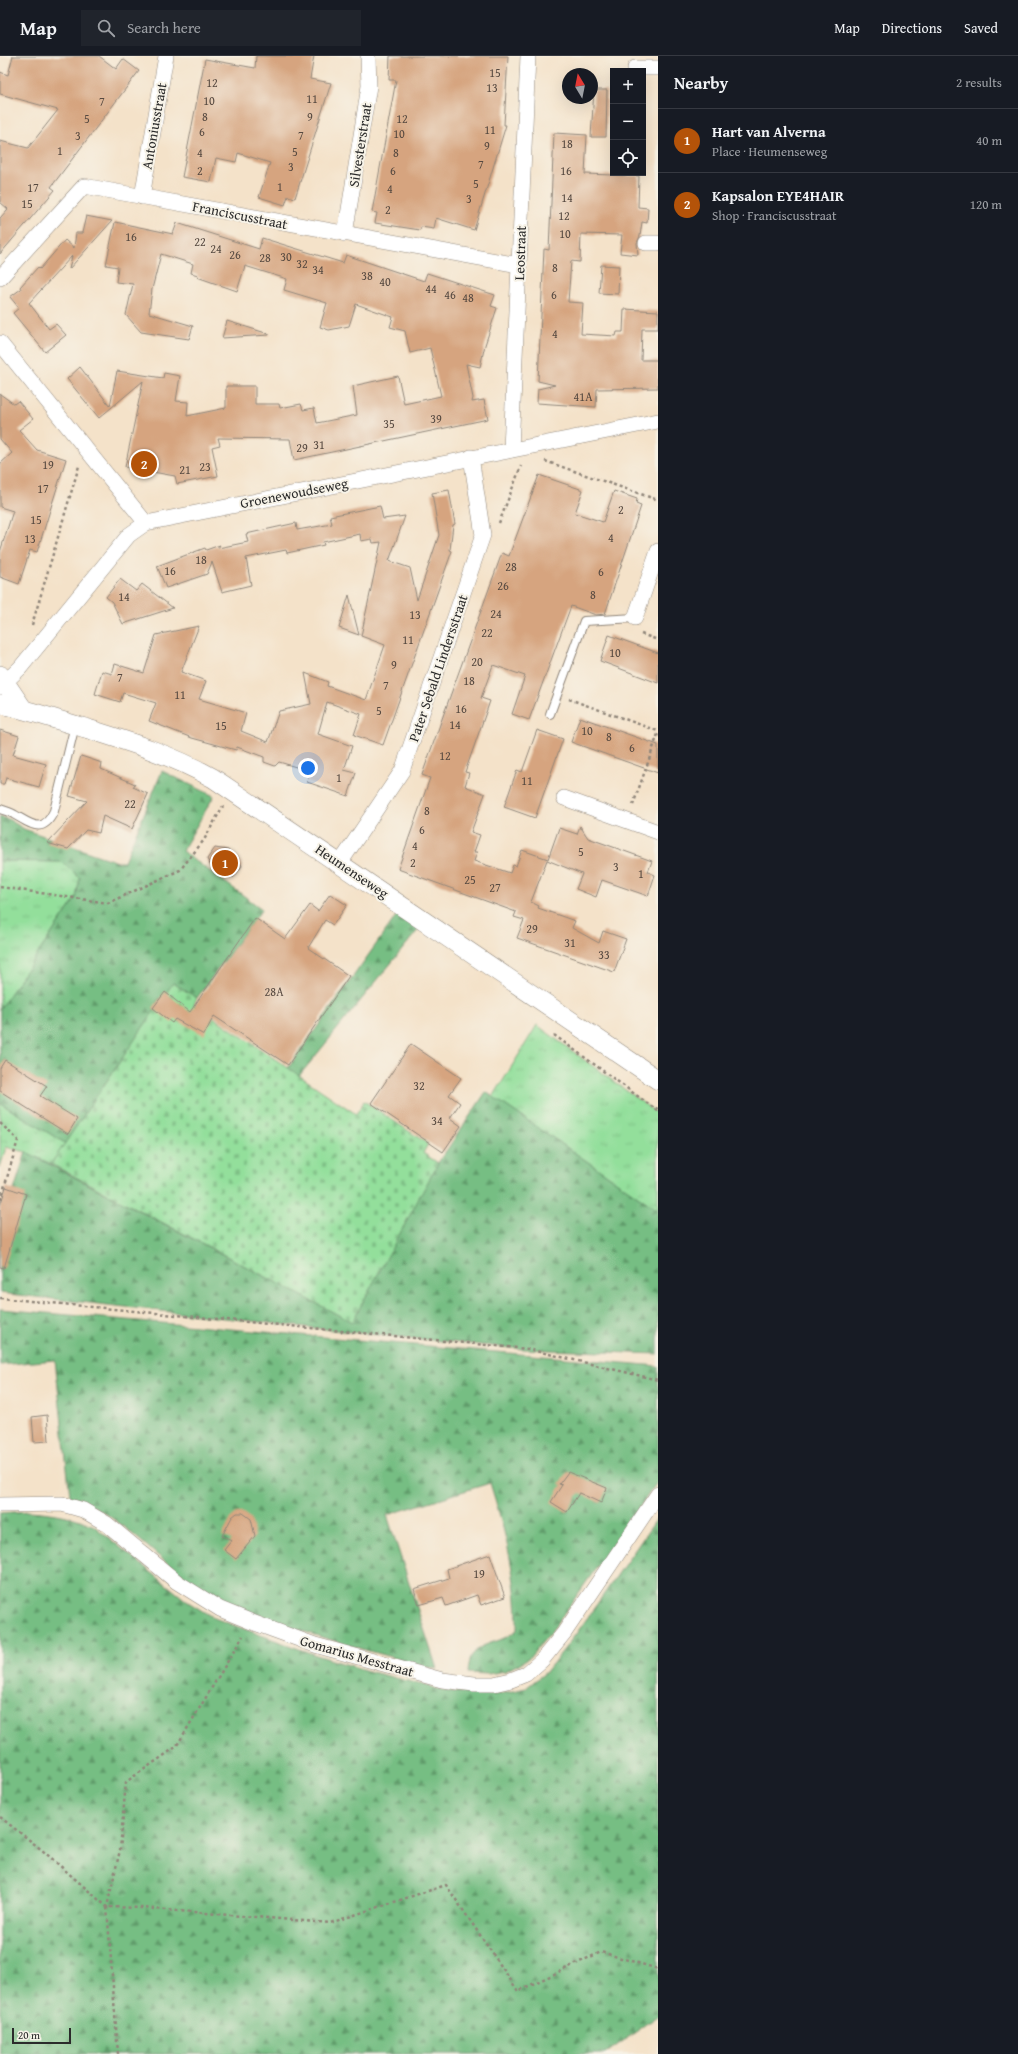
<!DOCTYPE html>
<html lang="en">
<head>
<meta charset="utf-8">
<style>
	body { margin:0; font-family:"Gentium Book Plus",serif; background:#20242c; color:#f1f3f6 }
	.controls { position:absolute; right:12px; top:12px; display:grid; overflow:hidden; border-radius:0px; box-shadow:0 4px 16px #0002 }
	.controls button { width:36px; height:36px; display:grid; place-items:center; padding:0; border:0; border-bottom:1px solid #363941; background:#171b24; color:#f1f3f6; font:20px sans-serif }
	.compass { position:absolute; left:562px; top:12px; width:36px; height:36px; border-radius:50%; background:#171b24; box-shadow:0 4px 16px #0002; rotate:350deg }
	.scale { position:absolute; left:12px; bottom:10px; width:59px; box-sizing:border-box; padding-left:4px; border:2px solid #2b2b2b; border-top:0; font-size:11px; line-height:14px; white-space:nowrap; color:#2b2b2b; -webkit-text-stroke:3px #f7f3e8; paint-order:stroke }
	.you { position:absolute; left:308px; top:712px; width:14px; height:14px; margin:-10px; border:3px solid #fff; border-radius:50%; background:#1a73e8; box-shadow:0 0 0 6px #1a73e833 }
	.badge { display:grid; place-items:center; width:26px; height:26px; border-radius:50%; background:#b45309; color:#fff; font-size:13px; font-weight:700 }
	.pin { position:absolute; translate:-50% -50%; border:2px solid #fff; box-shadow:0 1px 4px #0006 }
	.list { margin:0; padding:0; list-style:none }
	h2 { display:flex; justify-content:space-between; align-items:center; height:52px; margin:0; padding:0 16px; font-size:17px }
	h2 small { font-size:13px; font-weight:400; color:#9ea1a6 }
	.list li { display:grid; grid-template-columns:26px 1fr auto; gap:12px; align-items:center; box-sizing:border-box; height:64px; padding:0 16px; border-top:1px solid #363941 }
	.list b { display:block; font-size:15px; white-space:nowrap }
	.list p { margin:0; font-size:13px; white-space:nowrap; color:#9ea1a6 }
	.list em { font-size:13px; font-style:normal; color:#9ea1a6 }
	.icon { flex:none; width:22px; height:22px; fill:none; stroke:currentColor; stroke-width:2; stroke-linecap:round; stroke-linejoin:round }
	.map { position:relative; flex:none; width:658px; height:1998px; overflow:hidden }
	header { display:flex; align-items:center; gap:24px; box-sizing:border-box; height:56px; padding:0 20px; background:#171b24; border-bottom:1px solid #363941 }
	header strong { font-size:19px }
	nav { display:flex; gap:22px; margin-inline-start:auto; font-size:14px }
	.search { width:280px; height:36px; background:#20242c; display:flex; align-items:center; gap:10px; box-sizing:border-box; padding:0 14px; border-radius:0px; color:#9ea1a6; font-size:15px }
	main { display:flex }
	aside { flex:1; background:#171b24 }
	.map>svg:first-child { display:block }
	.grass { fill:url(#grass-tufts); stroke:#5f8563 }
	.forest { fill:url(#forest-firs); stroke:#507457 }
	.cemetery { fill:url(#cemetery-stones); stroke:#5f8563 }
	.building { fill:#d6a47f }
	.lines { fill:none; stroke-linecap:round; stroke-linejoin:round }
	.service-casing { stroke:#90867a; stroke-width:10 }
	.minor-casing { stroke:#90867a; stroke-width:16 }
	.tertiary-casing { stroke:#90867a; stroke-width:20 }
	.path { stroke:#90867a; stroke-width:2.5; stroke-dasharray:3 3; stroke-linecap:butt }
	.service { stroke:#fff; stroke-width:8 }
	.minor { stroke:#fff; stroke-width:15 }
	.tertiary { stroke:#fff; stroke-width:19 }
	.labels { text-anchor:middle; stroke-width:4; stroke-linejoin:round; paint-order:stroke }
	.number-label { font-size:12px; fill:#564940 }
	.street-label { font-size:14px; fill:#2b2b2b; stroke:#f7f3e8 }
</style>
</head>
<body>
<header>
<strong>Map</strong>
<div class="search"><svg class="icon" aria-label="search" viewBox="0 0 24 24"><circle cx="10" cy="10" r="6"/><path d="M15 15l6 6"/></svg>Search here</div>
<nav><a>Map</a><a>Directions</a><a>Saved</a></nav>
</header>
<main>
<div class="map">
<svg width="658" height="1998" viewBox="0 0 658 1998">
	<defs>
		<pattern id="grass-tufts" width="24" height="20" patternUnits="userSpaceOnUse"><rect width="24" height="20" fill="#93df9b"/><path d="M3 7l-1-3M5 7V3M7 7l1-3M15 17l-1-3M17 17v-4M19 17l1-3" fill="none" stroke="#7fc086"/></pattern>
		<pattern id="forest-firs" width="22" height="20" patternUnits="userSpaceOnUse"><rect width="22" height="20" fill="#76be83"/><path d="M5 1l3.5 6h-7zM16 11l3.5 6h-7z" fill="#619b6b"/></pattern>
		<pattern id="cemetery-stones" width="16" height="16" patternUnits="userSpaceOnUse"><rect width="16" height="16" fill="#93df9b"/><path d="M2 7V4a2 2 0 0 1 4 0v3zM10 15v-3a2 2 0 0 1 4 0v3z" fill="#7fc086"/></pattern>
	</defs>
	<rect width="100%" height="100%" fill="#f7f3e8"/>
	<filter id="ink" filterUnits="userSpaceOnUse"><feTurbulence type="fractalNoise" baseFrequency=".025" numOctaves="2"/><feDisplacementMap in="SourceGraphic" scale="8" xChannelSelector="R" yChannelSelector="G"/><feConvolveMatrix kernelMatrix="1 2 1 2 8 2 1 2 1" color-interpolation-filters="sRGB"/></filter>
	<filter id="wash" filterUnits="userSpaceOnUse"><feTurbulence type="fractalNoise" baseFrequency=".012" numOctaves="4" result="noise"/><feDisplacementMap in="SourceGraphic" scale="16" xChannelSelector="R" yChannelSelector="G"/><feGaussianBlur stdDeviation="0.9" result="paint"/><feColorMatrix in="noise" values="0 0 0 0 0 0 0 0 0 0 0 0 0 0 0 0 0 1.4 0 .05"/><feComposite in="paint" operator="in"/></filter>
	<g filter="url(#wash)">
		<rect width="100%" height="100%" fill="#f4e2c9"/>
		<g class="grass">
			<path d="M 0,805 L 62,806 L 80,822 L 76,842 L 0,953 Z"/>
			<path d="M 537,969 L 658,1058 L 658,1154 L 493,1041 Z"/>
			<path d="M 0,1047 L 65,1087 L 51,1108 L 26,1096 L 6,1091 L 0,1112 Z"/>
		</g>
		<g class="forest">
			<path d="M 162,715 L 214,740 L 182,795 L 262,853 L 197,942 L 173,927 L 65,1087 L 0,1047 L 0,953 L 76,842 L 80,822 L 62,806 L 0,805 L 0,761 L 8,763 L 24,773 L 94,798 L 118,806 L 124,806 Z"/>
			<path d="M 397,859 L 419,873 L 299,1020 L 288,1012 Z"/>
			<path d="M 486,1036 L 658,1154 L 658,1298 L 522,1293 L 359,1277 L 0,1237 L 0,1179 L 26,1096 L 352,1266 L 438,1107 Z"/>
			<path d="M 0,1253 L 658,1310 L 658,1425 L 551,1576 L 531,1600 L 519,1608 L 505,1615 L 488,1618 L 468,1617 C 470,1581 495,1593 517,1574 C 518,1525 505,1474 490,1427 L 387,1459 L 437,1613 L 427,1611 C 356,1591 268,1570 204,1533 C 156,1506 123,1458 70,1440 L 55,1304 L 0,1309 Z"/>
			<path d="M 30,1455 C 54,1457 72,1459 94,1470 L 188,1546 L 214,1562 L 313,1598 L 368,1615 L 447,1635 L 479,1638 L 499,1638 L 526,1632 L 546,1616 L 576,1578 L 658,1461 L 658,1960 L 605,1998 L 0,1998 L 0,1457 Z"/>
		</g>
		<path class="cemetery" d="M 173,927 L 197,942 L 194,948 L 356,1058 L 364,1045 L 428,1088 L 423,1097 L 438,1107 L 352,1266 L 51,1108 Z"/>
		<g id="blocks">
			<g class="building">
				<path d="M 13,0 L 99,0 L 116,13 L 123,3 L 139,15 L 51,131 L 55,134 L 0,198 L 0,162 L 8,153 L 0,146 L 0,85 L 28,92 L 58,54 L 0,38 L 0,16 L 8,19 Z"/>
				<path d="M 256,0 L 314,0 L 310,23 L 331,27 L 295,142 L 288,140 L 285,149 L 259,141 L 270,107 L 238,97 L 236,106 L 216,102 L 211,126 L 182,121 L 205,3 L 255,12 Z"/>
				<path d="M 390,0 L 508,0 L 504,69 L 506,69 L 474,174 L 436,162 L 434,173 L 421,171 L 420,174 L 375,167 L 377,157 L 372,156 L 396,24 L 389,24 Z"/>
				<path d="M 594,34 L 607,34 L 606,81 L 591,81 Z"/>
				<path d="M 554,77 L 587,79 L 585,118 L 639,120 L 638,151 L 648,152 L 647,167 L 642,166 L 640,180 L 637,187 L 638,199 L 620,197 L 622,179 L 581,178 L 580,206 L 571,205 L 568,246 L 583,247 L 581,278 L 616,280 L 617,276 L 623,276 L 624,253 L 658,255 L 658,273 L 642,273 L 641,304 L 658,304 L 658,332 L 597,333 L 596,351 L 537,347 L 538,333 L 555,329 L 538,325 L 544,193 L 549,194 Z"/>
				<path d="M 86,160 L 112,165 L 69,213 L 72,200 L 29,247 L 49,273 L 56,268 L 66,279 L 45,296 L 13,257 L 19,252 L 10,241 L 21,233 L 20,231 L 38,211 L 40,213 L 65,184 L 74,192 L 76,177 L 82,177 Z"/>
				<path d="M 115,166 L 173,178 L 177,167 L 259,193 L 262,182 L 343,207 L 346,199 L 424,225 L 427,217 L 495,239 L 491,250 L 497,252 L 485,289 L 480,311 L 466,308 L 473,342 L 472,346 L 484,344 L 488,363 L 294,404 L 290,383 L 218,382 L 220,389 L 212,391 L 218,420 L 177,428 L 175,420 L 125,411 L 143,325 L 99,362 L 67,323 L 80,311 L 110,350 L 117,315 L 163,322 L 164,317 L 180,320 L 176,345 L 188,346 L 187,360 L 226,352 L 226,330 L 255,330 L 255,348 L 279,348 L 280,352 L 301,348 L 303,354 L 314,352 L 317,367 L 357,359 L 353,330 L 398,320 L 404,348 L 441,340 L 430,292 L 410,297 L 405,275 L 390,271 L 393,261 L 356,248 L 349,270 L 329,274 L 320,271 L 327,247 L 284,234 L 287,223 L 245,210 L 237,235 L 197,221 L 198,219 L 191,217 L 193,208 L 161,198 L 152,233 L 149,257 L 193,270 L 189,283 L 141,276 L 126,259 L 133,228 L 116,226 L 118,211 L 106,209 Z"/>
				<path d="M 601,209 L 619,210 L 618,238 L 599,237 Z"/>
				<path d="M 227,265 L 269,278 L 269,279 L 222,282 Z"/>
				<path d="M 0,338 L 14,348 L 18,345 L 33,363 L 19,374 L 37,394 L 66,403 L 37,496 L 30,494 L 19,528 L 0,521 L 0,496 L 13,455 L 0,451 L 0,408 L 12,397 L 0,383 Z"/>
				<path d="M 539,419 L 583,434 L 575,457 L 603,466 L 614,435 L 637,443 L 636,448 L 641,450 L 605,558 L 596,559 L 571,550 L 529,664 L 512,658 L 525,620 L 493,609 L 481,642 L 490,645 L 465,716 L 469,717 L 465,730 L 485,738 L 471,776 L 480,779 L 474,796 L 477,796 L 474,805 L 510,817 L 513,809 L 516,810 L 522,794 L 548,803 L 559,772 L 577,778 L 580,770 L 588,782 L 652,805 L 648,816 L 655,819 L 648,840 L 602,824 L 596,841 L 576,833 L 582,818 L 547,804 L 531,846 L 539,850 L 538,852 L 575,865 L 572,872 L 599,887 L 603,875 L 626,883 L 614,916 L 517,882 L 524,864 L 514,861 L 516,856 L 398,813 L 430,722 L 422,719 L 452,635 L 502,497 L 509,500 Z"/>
				<path d="M 449,434 L 455,468 L 453,469 L 450,494 L 452,495 L 383,689 L 354,679 L 361,658 L 327,646 L 318,678 L 352,690 L 344,714 L 356,717 L 348,740 L 307,726 L 310,715 L 279,706 L 275,710 L 264,706 L 264,701 L 237,691 L 236,694 L 192,682 L 149,665 L 156,647 L 123,637 L 120,646 L 95,638 L 102,615 L 112,618 L 115,608 L 144,617 L 156,579 L 199,570 L 181,616 L 206,625 L 199,643 L 246,657 L 241,675 L 268,686 L 279,655 L 311,648 L 305,617 L 328,626 L 327,630 L 366,644 L 385,589 L 361,580 L 381,486 L 373,487 L 372,483 L 361,485 L 360,478 L 323,486 L 324,489 L 287,497 L 286,494 L 246,502 L 251,529 L 222,536 L 212,506 L 207,518 L 166,532 L 157,510 L 205,492 L 206,494 L 220,489 L 218,492 L 248,486 L 246,478 L 296,467 L 297,474 L 332,468 L 330,460 L 380,450 L 383,463 L 405,460 L 389,505 L 410,512 L 417,544 L 439,479 L 432,437 Z"/>
				<path d="M 120,523 L 136,535 L 142,528 L 173,552 L 123,568 L 112,546 L 106,541 Z"/>
				<path d="M 349,539 L 359,579 L 339,572 Z"/>
				<path d="M 609,579 L 658,597 L 658,627 L 600,605 Z"/>
				<path d="M 580,661 L 658,689 L 658,717 L 571,686 Z"/>
				<path d="M 0,674 L 19,680 L 13,699 L 46,708 L 39,731 L 6,722 L 4,728 L 0,728 Z"/>
				<path d="M 537,674 L 563,683 L 535,762 L 504,751 L 517,714 L 522,716 Z"/>
				<path d="M 81,700 L 102,707 L 101,713 L 135,728 L 133,731 L 148,738 L 132,773 L 103,760 L 99,777 L 86,774 L 68,793 L 47,787 L 87,745 L 69,740 Z"/>
				<path d="M 215,792 L 228,794 L 238,803 L 242,810 L 234,821 L 221,819 L 211,810 L 207,803 Z"/>
				<path d="M 330,838 L 347,849 L 333,869 L 325,864 L 308,892 L 349,920 L 288,1009 L 214,960 L 204,979 L 175,963 L 172,967 L 153,952 L 165,936 L 190,956 L 255,862 L 285,883 L 310,849 L 318,855 Z"/>
				<path d="M 411,988 L 461,1022 L 449,1039 L 460,1047 L 450,1062 L 461,1070 L 443,1096 L 371,1047 Z"/>
				<path d="M 5,1004 L 47,1030 L 40,1040 L 77,1063 L 68,1078 L 0,1035 L 0,1012 Z"/>
				<path d="M 6,1131 L 26,1138 L 4,1212 L 0,1211 L 0,1150 Z"/>
				<path d="M 47,1359 L 49,1385 L 34,1386 L 32,1361 Z"/>
				<path d="M 568,1416 L 607,1432 L 601,1447 L 579,1437 L 567,1456 L 551,1446 L 562,1429 L 559,1428 Z"/>
				<path d="M 243,1457 L 251,1463 L 255,1480 L 236,1503 L 224,1494 L 232,1484 L 222,1480 L 232,1461 L 237,1457 Z"/>
				<path d="M 490,1498 L 505,1541 L 481,1549 L 477,1539 L 446,1550 L 443,1542 L 419,1549 L 414,1533 L 449,1522 L 447,1513 Z"/>
			</g>
		</g>
	</g>
	<g filter="url(#ink)">
		<use href="#blocks" fill-opacity="0" stroke="#90867a" stroke-width="1"/>
		<g class="lines">
			<g class="service-casing">
				<g id="service">
					<path d="M 550,658 L 584,565 L 635,562"/>
					<path d="M 0,753 C 5,755 11,756 15,759 C 31,768 43,779 54,755 L 75,669"/>
				</g>
			</g>
			<g class="minor-casing">
				<g id="minor">
					<path d="M 635,12 L 658,12"/>
					<path d="M 142,141 L 166,0"/>
					<path d="M 345,178 L 369,30 L 368,0"/>
					<path d="M 646,187 L 658,187"/>
					<path d="M 0,222 L 84,130 L 519,209"/>
					<path d="M 0,287 L 146,467"/>
					<path d="M 511,394 L 528,0"/>
					<path d="M 635,562 L 658,495"/>
					<path d="M 0,631 L 20,612 L 129,479 L 146,467 L 658,365"/>
					<path d="M 564,742 L 658,776"/>
					<path d="M 340,807 L 402,715 L 483,479 L 471,401"/>
					<path d="M 0,1449 L 62,1448 L 83,1454 L 107,1468 L 177,1526 L 220,1553 L 252,1566 L 315,1589 L 442,1624 L 474,1628 L 494,1628 L 511,1624 L 526,1618 L 542,1604 L 564,1577 L 658,1438"/>
				</g>
			</g>
			<g class="tertiary-casing">
				<g id="tertiary">
					<path d="M 0,619 L 23,653"/>
					<path d="M 0,648 C 29,654 57,664 85,672 C 130,686 172,699 213,722 L 658,1024"/>
				</g>
			</g>
			<g class="path">
				<path d="M 545,405 L 658,444"/>
				<path d="M 499,467 L 521,410"/>
				<path d="M 32,569 L 79,410"/>
				<path d="M 641,578 L 658,584"/>
				<path d="M 569,643 L 658,675"/>
				<path d="M 633,749 L 658,678"/>
				<path d="M 0,831 L 108,847 L 180,814 L 204,784 L 223,750"/>
				<path d="M 554,979 L 658,1055"/>
				<path d="M 656,1054 L 658,1050"/>
				<path d="M 0,1067 L 18,1084 L 0,1146"/>
				<path d="M 0,1242 L 528,1293 L 658,1324"/>
				<path d="M 0,1761 L 42,1794 L 107,1851 L 120,1794 L 126,1726 L 176,1691 L 243,1580"/>
				<path d="M 118,1998 L 107,1851 L 142,1852 L 330,1867 L 446,1829 L 518,1935 L 601,1896 L 658,1913"/>
			</g>
			<use href="#service" class="service"/>
			<use href="#minor" class="minor"/>
			<use href="#tertiary" class="tertiary"/>
		</g>
	</g>
	<g class="labels">
		<g class="number-label">
			<text x="495" y="21">15</text>
			<text x="212" y="31">12</text>
			<text x="492" y="36">13</text>
			<text x="312" y="47">11</text>
			<text x="209" y="49">10</text>
			<text x="102" y="50">7</text>
			<text x="205" y="65">8</text>
			<text x="310" y="65">9</text>
			<text x="87" y="67">5</text>
			<text x="402" y="67">12</text>
			<text x="490" y="78">11</text>
			<text x="202" y="80">6</text>
			<text x="399" y="82">10</text>
			<text x="78" y="84">3</text>
			<text x="301" y="84">7</text>
			<text x="567" y="92">18</text>
			<text x="487" y="94">9</text>
			<text x="60" y="99">1</text>
			<text x="295" y="100">5</text>
			<text x="200" y="101">4</text>
			<text x="396" y="101">8</text>
			<text x="481" y="113">7</text>
			<text x="291" y="115">3</text>
			<text x="200" y="119">2</text>
			<text x="393" y="119">6</text>
			<text x="566" y="119">16</text>
			<text x="476" y="132">5</text>
			<text x="280" y="135">1</text>
			<text x="33" y="136">17</text>
			<text x="390" y="137">4</text>
			<text x="567" y="146">14</text>
			<text x="469" y="147">3</text>
			<text x="27" y="152">15</text>
			<text x="388" y="158">2</text>
			<text x="564" y="164">12</text>
			<text x="565" y="182">10</text>
			<text x="131" y="185">16</text>
			<text x="200" y="190">22</text>
			<text x="216" y="197">24</text>
			<text x="235" y="203">26</text>
			<text x="286" y="205">30</text>
			<text x="265" y="206">28</text>
			<text x="302" y="212">32</text>
			<text x="555" y="216">8</text>
			<text x="318" y="218">34</text>
			<text x="367" y="224">38</text>
			<text x="385" y="230">40</text>
			<text x="431" y="237">44</text>
			<text x="450" y="243">46</text>
			<text x="554" y="243">6</text>
			<text x="468" y="246">48</text>
			<text x="555" y="282">4</text>
			<text x="583" y="345">41A</text>
			<text x="436" y="367">39</text>
			<text x="389" y="372">35</text>
			<text x="319" y="393">31</text>
			<text x="302" y="396">29</text>
			<text x="48" y="413">19</text>
			<text x="205" y="415">23</text>
			<text x="185" y="418">21</text>
			<text x="43" y="437">17</text>
			<text x="621" y="458">2</text>
			<text x="36" y="468">15</text>
			<text x="611" y="486">4</text>
			<text x="30" y="487">13</text>
			<text x="201" y="508">18</text>
			<text x="511" y="515">28</text>
			<text x="170" y="519">16</text>
			<text x="601" y="520">6</text>
			<text x="503" y="534">26</text>
			<text x="593" y="543">8</text>
			<text x="124" y="545">14</text>
			<text x="496" y="562">24</text>
			<text x="415" y="563">13</text>
			<text x="487" y="581">22</text>
			<text x="408" y="588">11</text>
			<text x="615" y="601">10</text>
			<text x="477" y="610">20</text>
			<text x="394" y="613">9</text>
			<text x="120" y="626">7</text>
			<text x="469" y="629">18</text>
			<text x="386" y="634">7</text>
			<text x="180" y="643">11</text>
			<text x="461" y="657">16</text>
			<text x="379" y="659">5</text>
			<text x="455" y="673">14</text>
			<text x="221" y="674">15</text>
			<text x="587" y="679">10</text>
			<text x="609" y="685">8</text>
			<text x="632" y="696">6</text>
			<text x="445" y="704">12</text>
			<text x="339" y="726">1</text>
			<text x="527" y="729">11</text>
			<text x="130" y="752">22</text>
			<text x="427" y="759">8</text>
			<text x="422" y="778">6</text>
			<text x="415" y="794">4</text>
			<text x="581" y="800">5</text>
			<text x="413" y="811">2</text>
			<text x="616" y="815">3</text>
			<text x="641" y="822">1</text>
			<text x="470" y="828">25</text>
			<text x="495" y="836">27</text>
			<text x="532" y="877">29</text>
			<text x="570" y="891">31</text>
			<text x="604" y="903">33</text>
			<text x="274" y="940">28A</text>
			<text x="419" y="1034">32</text>
			<text x="437" y="1069">34</text>
			<text x="479" y="1522">19</text>
		</g>
		<g class="street-label">
			<text transform="translate(154 70) rotate(-80)" y="5">Antoniusstraat</text>
			<text transform="translate(360 89) rotate(-81)" y="5">Silvesterstraat</text>
			<text transform="translate(240 159) rotate(11)" y="5">Franciscusstraat</text>
			<text transform="translate(520 197) rotate(-88)" y="5">Leostraat</text>
			<text transform="translate(294 437) rotate(-11)" y="5">Groenewoudseweg</text>
			<text transform="translate(438 612) rotate(-71)" y="5">Pater Sebald Lindersstraat</text>
			<text transform="translate(352 815) rotate(34)" y="5">Heumenseweg</text>
			<text transform="translate(357 1600) rotate(16)" y="5">Gomarius Messtraat</text>
		</g>
	</g>
</svg>
<div class="controls">
<button>+</button>
<button>−</button>
<button><svg class="icon" aria-label="locate" viewBox="0 0 24 24"><circle cx="12" cy="12" r="6"/><path d="M12 2v4M12 18v4M2 12h4M18 12h4"/></svg></button>
</div>
<svg class="compass" viewBox="-18 -18 36 36"><path d="M0-13l5 13h-10z" fill="#e53935"/><path d="M0 13l5-13h-10z" fill="#9ea1a6"/></svg>
<div class="scale">20 m</div>
<div class="you"></div>
<div class="pin badge" style="left:225px;top:807px">1</div>
<div class="pin badge" style="left:144px;top:408px">2</div>
</div>
<aside>
<h2>Nearby<small>2 results</small></h2>
<ul class="list">
<li><span class="badge">1</span><div><b>Hart van Alverna</b><p>Place · Heumenseweg</p></div><em>40 m</em></li>
<li><span class="badge">2</span><div><b>Kapsalon EYE4HAIR</b><p>Shop · Franciscusstraat</p></div><em>120 m</em></li>
</ul>
</aside>
</main>
</body>
</html>
